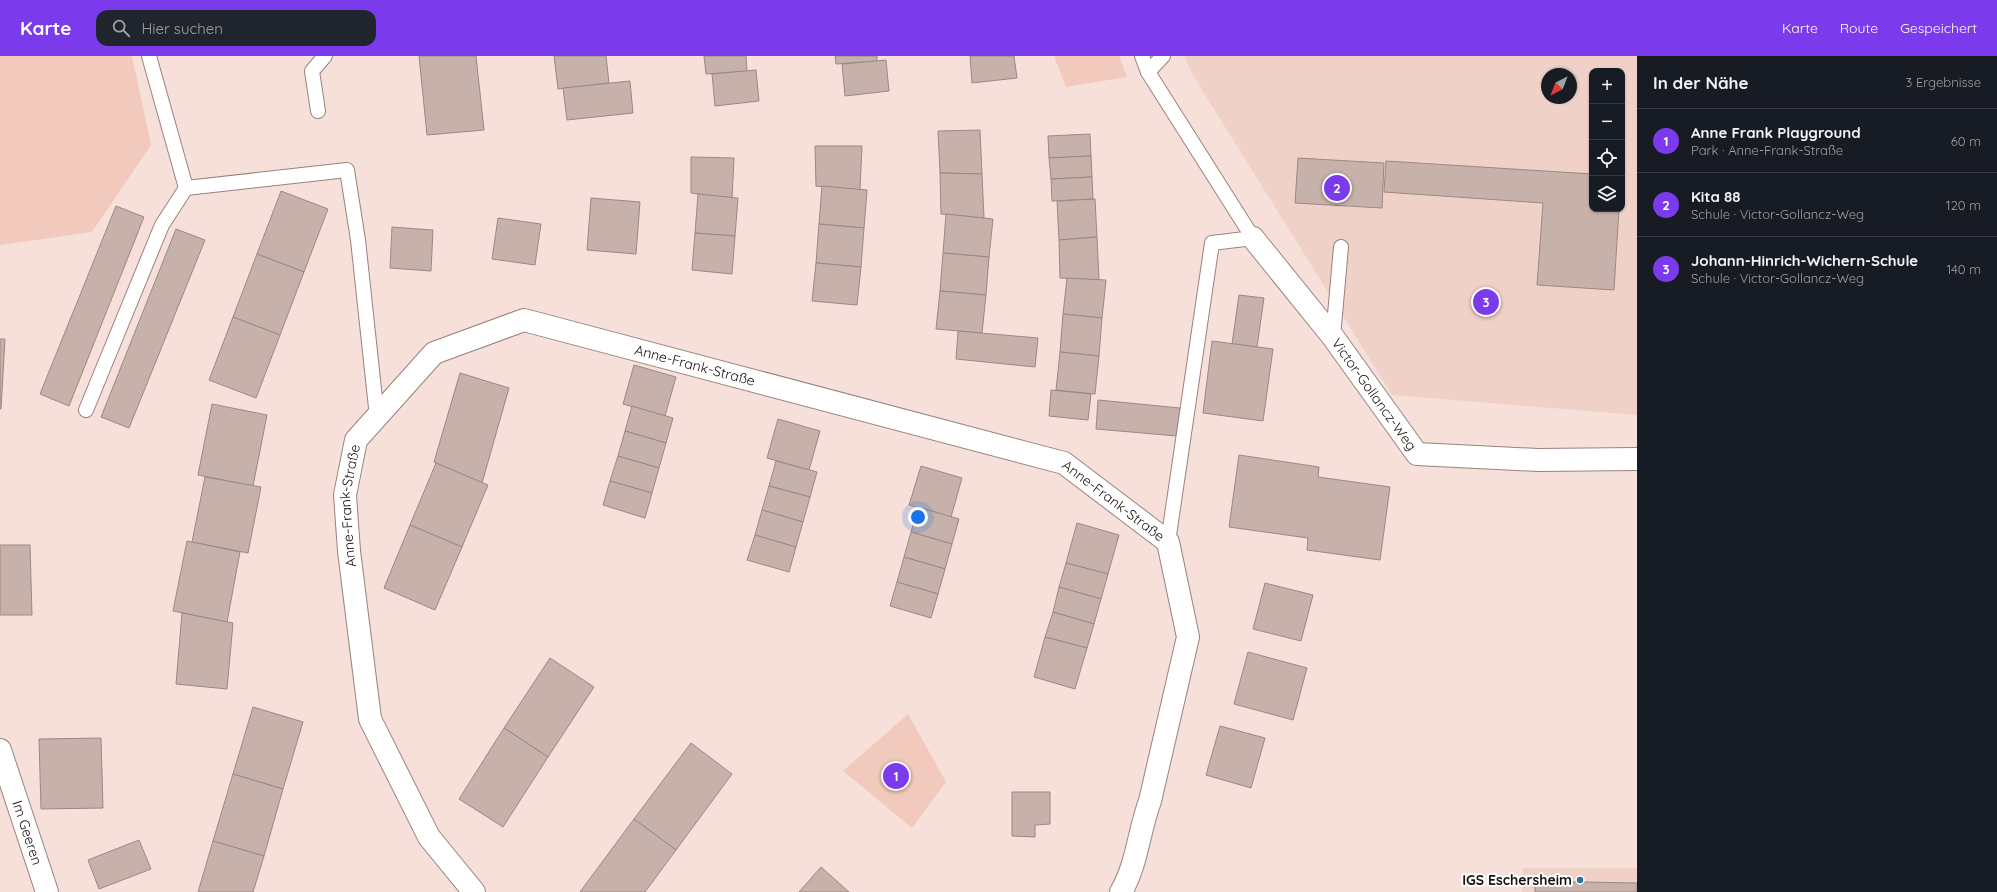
<!DOCTYPE html>
<html lang="de">
<head>
<meta charset="utf-8">
<style>
	body { margin:0; font-family:Quicksand,sans-serif; background:#20242c; color:#f1f3f6 }
	.controls { position:absolute; right:12px; top:12px; display:grid; overflow:hidden; border-radius:8px; box-shadow:0 1px 3px #0004 }
	.controls button { width:36px; height:36px; display:grid; place-items:center; padding:0; border:0; border-bottom:1px solid #363941; background:#171b24; color:#f1f3f6; font:20px sans-serif }
	.compass { position:absolute; left:1541px; top:12px; width:36px; height:36px; border-radius:50%; background:#171b24; box-shadow:0 1px 3px #0004; rotate:222deg }
	.you { position:absolute; left:918px; top:461px; width:14px; height:14px; margin:-10px; border:3px solid #fff; border-radius:50%; background:#1a73e8; box-shadow:0 0 0 6px #1a73e833 }
	.badge { display:grid; place-items:center; width:26px; height:26px; border-radius:50%; background:#7c3aed; color:#fff; font-size:13px; font-weight:700 }
	.pin { position:absolute; translate:-50% -50%; border:2px solid #fff; box-shadow:0 1px 4px #0006 }
	.list { margin:0; padding:0; list-style:none }
	h2 { display:flex; justify-content:space-between; align-items:center; height:52px; margin:0; padding:0 16px; font-size:17px }
	h2 small { font-size:13px; font-weight:400; color:#9ea1a6 }
	.list li { display:grid; grid-template-columns:26px 1fr auto; gap:12px; align-items:center; box-sizing:border-box; height:64px; padding:0 16px; border-top:1px solid #363941 }
	.list b { display:block; font-size:15px; white-space:nowrap }
	.list p { margin:0; font-size:13px; white-space:nowrap; color:#9ea1a6 }
	.list em { font-size:13px; font-style:normal; color:#9ea1a6 }
	.icon { flex:none; width:22px; height:22px; fill:none; stroke:currentColor; stroke-width:2; stroke-linecap:round; stroke-linejoin:round }
	.map { position:relative; flex:none; width:1637px; height:836px; overflow:hidden }
	header { display:flex; align-items:center; gap:24px; box-sizing:border-box; height:56px; padding:0 20px; background:#7c3aed; color:#fff }
	header strong { font-size:19px }
	nav { display:flex; gap:22px; margin-inline-start:auto; font-size:14px }
	.search { width:280px; height:36px; background:#20242c; display:flex; align-items:center; gap:10px; box-sizing:border-box; padding:0 14px; border-radius:12px; color:#9ea1a6; font-size:15px }
	main { display:flex }
	aside { flex:1; background:#171b24 }
	.map>svg:first-child { display:block }
	.built { fill:#f0d1c8; fill-rule:evenodd }
	.green { fill:#f2cabd }
	.building { fill:#c7b2ab; stroke:#9c8882 }
	.lines { fill:none; stroke-linecap:round; stroke-linejoin:round }
	.lane-casing { stroke:#98837d; stroke-width:16 }
	.street-casing { stroke:#98837d; stroke-width:24 }
	.lane { stroke:#fff; stroke-width:14 }
	.street { stroke:#fff; stroke-width:22 }
	.poi-dot { fill:#2b71a6; stroke:#fff; stroke-width:1.5 }
	.labels { text-anchor:middle; stroke-width:4; stroke-linejoin:round; paint-order:stroke }
	.street-label { font-size:14px; fill:#18110f; stroke:#fff }
	.poi-label { font-size:14px; font-weight:bold; fill:#18110f; stroke:#fff; text-anchor:end }
</style>
</head>
<body>
<header>
<strong>Karte</strong>
<div class="search"><svg class="icon" aria-label="search" viewBox="0 0 24 24"><circle cx="10" cy="10" r="6"/><path d="M15 15l6 6"/></svg>Hier suchen</div>
<nav><a>Karte</a><a>Route</a><a>Gespeichert</a></nav>
</header>
<main>
<div class="map">
<svg width="1637" height="836" viewBox="0 0 1637 836">
	<rect width="100%" height="100%" fill="#f6e0d9"/>
	<g class="built">
		<path d="M 1184,0 L 1637,0 L 1637,359 L 1392,339 L 1194,21 ZM 1592,15 L 1622,15 L 1622,153 L 1592,153 ZM 1547,18 L 1571,18 L 1571,42 L 1547,42 Z"/>
		<path d="M 1523,812 L 1637,812 L 1637,836 L 1522,836 Z"/>
	</g>
	<g class="green">
		<path d="M 0,0 L 132,0 L 151,89 L 92,176 L 0,189 Z"/>
		<path d="M 1054,0 L 1119,0 L 1127,21 L 1066,31 Z"/>
		<path d="M 908,658 L 946,726 L 912,772 L 843,715 Z"/>
	</g>
	<g class="building">
		<path d="M 419,0 L 476,0 L 484,74 L 427,79 Z"/>
		<path d="M 554,0 L 606,0 L 609,27 L 558,33 Z"/>
		<path d="M 704,0 L 746,0 L 747,15 L 706,18 Z"/>
		<path d="M 835,0 L 877,0 L 877,5 L 836,8 Z"/>
		<path d="M 970,0 L 1014,0 L 1017,22 L 972,27 Z"/>
		<path d="M 886,4 L 889,35 L 845,40 L 842,8 Z"/>
		<path d="M 756,14 L 759,45 L 715,50 L 712,18 Z"/>
		<path d="M 630,25 L 633,57 L 567,64 L 563,32 Z"/>
		<path d="M 980,74 L 982,118 L 940,117 L 938,75 Z"/>
		<path d="M 1090,78 L 1091,100 L 1049,102 L 1048,80 Z"/>
		<path d="M 815,90 L 862,90 L 860,134 L 816,130 Z"/>
		<path d="M 1091,100 L 1092,121 L 1051,123 L 1049,102 Z"/>
		<path d="M 691,101 L 734,102 L 732,143 L 691,137 Z"/>
		<path d="M 1298,102 L 1384,107 L 1382,152 L 1295,147 Z"/>
		<path d="M 1386,105 L 1592,118 L 1592,153 L 1619,153 L 1614,234 L 1537,229 L 1543,147 L 1384,136 Z"/>
		<path d="M 940,117 L 982,118 L 984,162 L 941,158 Z"/>
		<path d="M 1092,121 L 1093,143 L 1052,145 L 1051,123 Z"/>
		<path d="M 822,130 L 867,134 L 864,172 L 819,168 Z"/>
		<path d="M 281,135 L 328,153 L 304,216 L 257,198 Z"/>
		<path d="M 698,138 L 738,142 L 735,180 L 695,177 Z"/>
		<path d="M 591,142 L 640,146 L 636,198 L 587,194 Z"/>
		<path d="M 1095,143 L 1097,181 L 1059,184 L 1057,145 Z"/>
		<path d="M 116,150 L 144,161 L 69,350 L 40,338 Z"/>
		<path d="M 946,158 L 993,163 L 989,201 L 943,197 Z"/>
		<path d="M 498,162 L 541,168 L 535,209 L 492,203 Z"/>
		<path d="M 819,168 L 864,172 L 861,211 L 816,207 Z"/>
		<path d="M 392,171 L 433,174 L 431,215 L 390,212 Z"/>
		<path d="M 176,173 L 205,184 L 129,372 L 101,361 Z"/>
		<path d="M 695,177 L 735,180 L 732,218 L 692,214 Z"/>
		<path d="M 1097,181 L 1099,224 L 1060,222 L 1059,184 Z"/>
		<path d="M 943,197 L 989,201 L 986,239 L 940,235 Z"/>
		<path d="M 257,198 L 304,216 L 280,279 L 233,261 Z"/>
		<path d="M 816,207 L 861,211 L 857,249 L 812,245 Z"/>
		<path d="M 1067,222 L 1106,224 L 1102,262 L 1063,258 Z"/>
		<path d="M 940,235 L 986,239 L 982,277 L 936,273 Z"/>
		<path d="M 1239,239 L 1264,242 L 1257,291 L 1232,288 Z"/>
		<path d="M 1063,258 L 1102,262 L 1099,300 L 1060,296 Z"/>
		<path d="M 233,261 L 280,279 L 256,342 L 209,324 Z"/>
		<path d="M 958,275 L 1038,282 L 1035,311 L 956,303 Z"/>
		<path d="M 0,283 L 5,283 L 1,353 L 0,353 Z"/>
		<path d="M 1212,285 L 1273,293 L 1263,365 L 1203,357 Z"/>
		<path d="M 1060,296 L 1099,300 L 1095,338 L 1056,334 Z"/>
		<path d="M 634,309 L 676,321 L 665,360 L 623,348 Z"/>
		<path d="M 460,317 L 509,332 L 482,427 L 434,406 Z"/>
		<path d="M 1051,334 L 1091,338 L 1088,364 L 1049,360 Z"/>
		<path d="M 1098,344 L 1180,352 L 1177,380 L 1096,373 Z"/>
		<path d="M 212,348 L 267,359 L 253,430 L 198,419 Z"/>
		<path d="M 632,350 L 673,362 L 666,387 L 625,375 Z"/>
		<path d="M 778,363 L 820,375 L 809,414 L 767,402 Z"/>
		<path d="M 625,375 L 666,387 L 659,412 L 618,400 Z"/>
		<path d="M 1239,399 L 1319,411 L 1318,421 L 1390,431 L 1380,504 L 1307,494 L 1308,482 L 1229,471 Z"/>
		<path d="M 618,400 L 659,412 L 652,437 L 610,425 Z"/>
		<path d="M 776,405 L 817,416 L 810,441 L 769,430 Z"/>
		<path d="M 436,407 L 488,429 L 462,491 L 410,469 Z"/>
		<path d="M 921,410 L 962,422 L 951,461 L 909,449 Z"/>
		<path d="M 205,421 L 261,431 L 248,497 L 192,486 Z"/>
		<path d="M 610,425 L 652,437 L 645,462 L 603,449 Z"/>
		<path d="M 769,430 L 810,441 L 803,466 L 762,454 Z"/>
		<path d="M 918,451 L 959,463 L 952,488 L 911,476 Z"/>
		<path d="M 762,454 L 803,466 L 796,491 L 755,479 Z"/>
		<path d="M 1077,467 L 1119,479 L 1108,518 L 1066,507 Z"/>
		<path d="M 410,469 L 462,491 L 435,554 L 384,532 Z"/>
		<path d="M 911,476 L 952,488 L 945,513 L 904,501 Z"/>
		<path d="M 755,479 L 796,491 L 789,516 L 747,504 Z"/>
		<path d="M 187,485 L 240,496 L 227,566 L 173,555 Z"/>
		<path d="M 0,489 L 30,489 L 32,559 L 0,559 Z"/>
		<path d="M 904,501 L 945,513 L 938,538 L 897,526 Z"/>
		<path d="M 1066,507 L 1108,518 L 1101,543 L 1059,531 Z"/>
		<path d="M 897,526 L 938,538 L 931,562 L 890,550 Z"/>
		<path d="M 1265,527 L 1313,539 L 1301,585 L 1253,573 Z"/>
		<path d="M 1059,531 L 1101,543 L 1094,568 L 1053,556 Z"/>
		<path d="M 1053,556 L 1094,568 L 1087,592 L 1045,581 Z"/>
		<path d="M 182,557 L 233,567 L 227,633 L 176,628 Z"/>
		<path d="M 1045,581 L 1087,592 L 1075,633 L 1034,621 Z"/>
		<path d="M 1248,596 L 1307,612 L 1293,664 L 1234,648 Z"/>
		<path d="M 550,602 L 594,631 L 548,701 L 504,672 Z"/>
		<path d="M 253,651 L 303,666 L 283,733 L 233,718 Z"/>
		<path d="M 1220,670 L 1265,682 L 1251,732 L 1206,719 Z"/>
		<path d="M 504,672 L 548,701 L 503,771 L 459,743 Z"/>
		<path d="M 101,682 L 103,752 L 41,753 L 39,683 Z"/>
		<path d="M 691,687 L 732,718 L 676,794 L 634,763 Z"/>
		<path d="M 233,718 L 283,733 L 264,800 L 213,785 Z"/>
		<path d="M 1012,736 L 1050,736 L 1050,768 L 1035,769 L 1035,781 L 1012,780 Z"/>
		<path d="M 634,763 L 676,794 L 645,836 L 580,836 Z"/>
		<path d="M 139,784 L 151,813 L 99,833 L 88,804 Z"/>
		<path d="M 213,785 L 264,800 L 253,836 L 198,836 Z"/>
		<path d="M 821,811 L 849,836 L 799,836 Z"/>
		<path d="M 1535,825 L 1637,827 L 1637,836 L 1535,836 Z"/>
	</g>
	<g class="lines">
		<g class="lane-casing">
			<g id="lane">
				<path d="M 149,0 L 186,132"/>
				<path d="M 1142,0 L 1148,16 L 1253,182 L 1212,187 L 1168,486"/>
				<path d="M 1148,16 L 1163,0"/>
				<path d="M 318,55 L 312,15 L 325,0"/>
				<path d="M 1333,281 L 1341,191"/>
				<path d="M 86,354 L 162,169 L 186,132 L 347,114 L 358,184 L 377,361"/>
			</g>
		</g>
		<g class="street-casing">
			<g id="street">
				<path id="s1" d="M 1253,182 L 1333,281 L 1417,398 L 1538,404 L 1637,403"/>
				<path id="s2" d="M 0,694 L 47,836"/>
				<path id="s3" d="M 474,836 L 429,781 L 370,663 L 349,495 L 345,439 L 356,384 L 434,297 L 524,264 L 1064,407 L 1168,486 L 1188,581 L 1150,745 C 1139,774 1137,809 1121,836"/>
			</g>
		</g>
		<use href="#lane" class="lane"/>
		<use href="#street" class="street"/>
	</g>
	<circle class="poi-dot" cx="1580" cy="824" r="4"/>
	<g class="labels">
		<g class="street-label">
			<text dy="5" stroke="none"><textPath href="#s3" startOffset="874">Anne-Frank-Straße</textPath></text>
			<text dy="5" stroke="none"><textPath href="#s1" startOffset="198">Victor-Gollancz-Weg</textPath></text>
			<text dy="5" stroke="none"><textPath href="#s3" startOffset="1318">Anne-Frank-Straße</textPath></text>
			<text dy="5" stroke="none"><textPath href="#s3" startOffset="418">Anne-Frank-Straße</textPath></text>
			<text dy="5" stroke="none"><textPath href="#s2" startOffset="87">Im Geeren</textPath></text>
		</g>
		<g class="poi-label">
			<text x="1572" y="829">IGS Eschersheim</text>
		</g>
	</g>
</svg>
<div class="controls">
<button>+</button>
<button>−</button>
<button><svg class="icon" aria-label="locate" viewBox="0 0 24 24"><circle cx="12" cy="12" r="6"/><path d="M12 2v4M12 18v4M2 12h4M18 12h4"/></svg></button>
<button><svg class="icon" aria-label="layers" viewBox="0 0 24 24"><path d="M12 4l9 5-9 5-9-5zM3 14l9 5 9-5"/></svg></button>
</div>
<svg class="compass" viewBox="-18 -18 36 36"><path d="M0-13l5 13h-10z" fill="#e53935"/><path d="M0 13l5-13h-10z" fill="#9ea1a6"/></svg>
<div class="you"></div>
<div class="pin badge" style="left:896px;top:720px">1</div>
<div class="pin badge" style="left:1337px;top:132px">2</div>
<div class="pin badge" style="left:1486px;top:246px">3</div>
</div>
<aside>
<h2>In der Nähe<small>3 Ergebnisse</small></h2>
<ul class="list">
<li><span class="badge">1</span><div><b>Anne Frank Playground</b><p>Park · Anne-Frank-Straße</p></div><em>60 m</em></li>
<li><span class="badge">2</span><div><b>Kita 88</b><p>Schule · Victor-Gollancz-Weg</p></div><em>120 m</em></li>
<li><span class="badge">3</span><div><b>Johann-Hinrich-Wichern-Schule</b><p>Schule · Victor-Gollancz-Weg</p></div><em>140 m</em></li>
</ul>
</aside>
</main>
</body>
</html>
